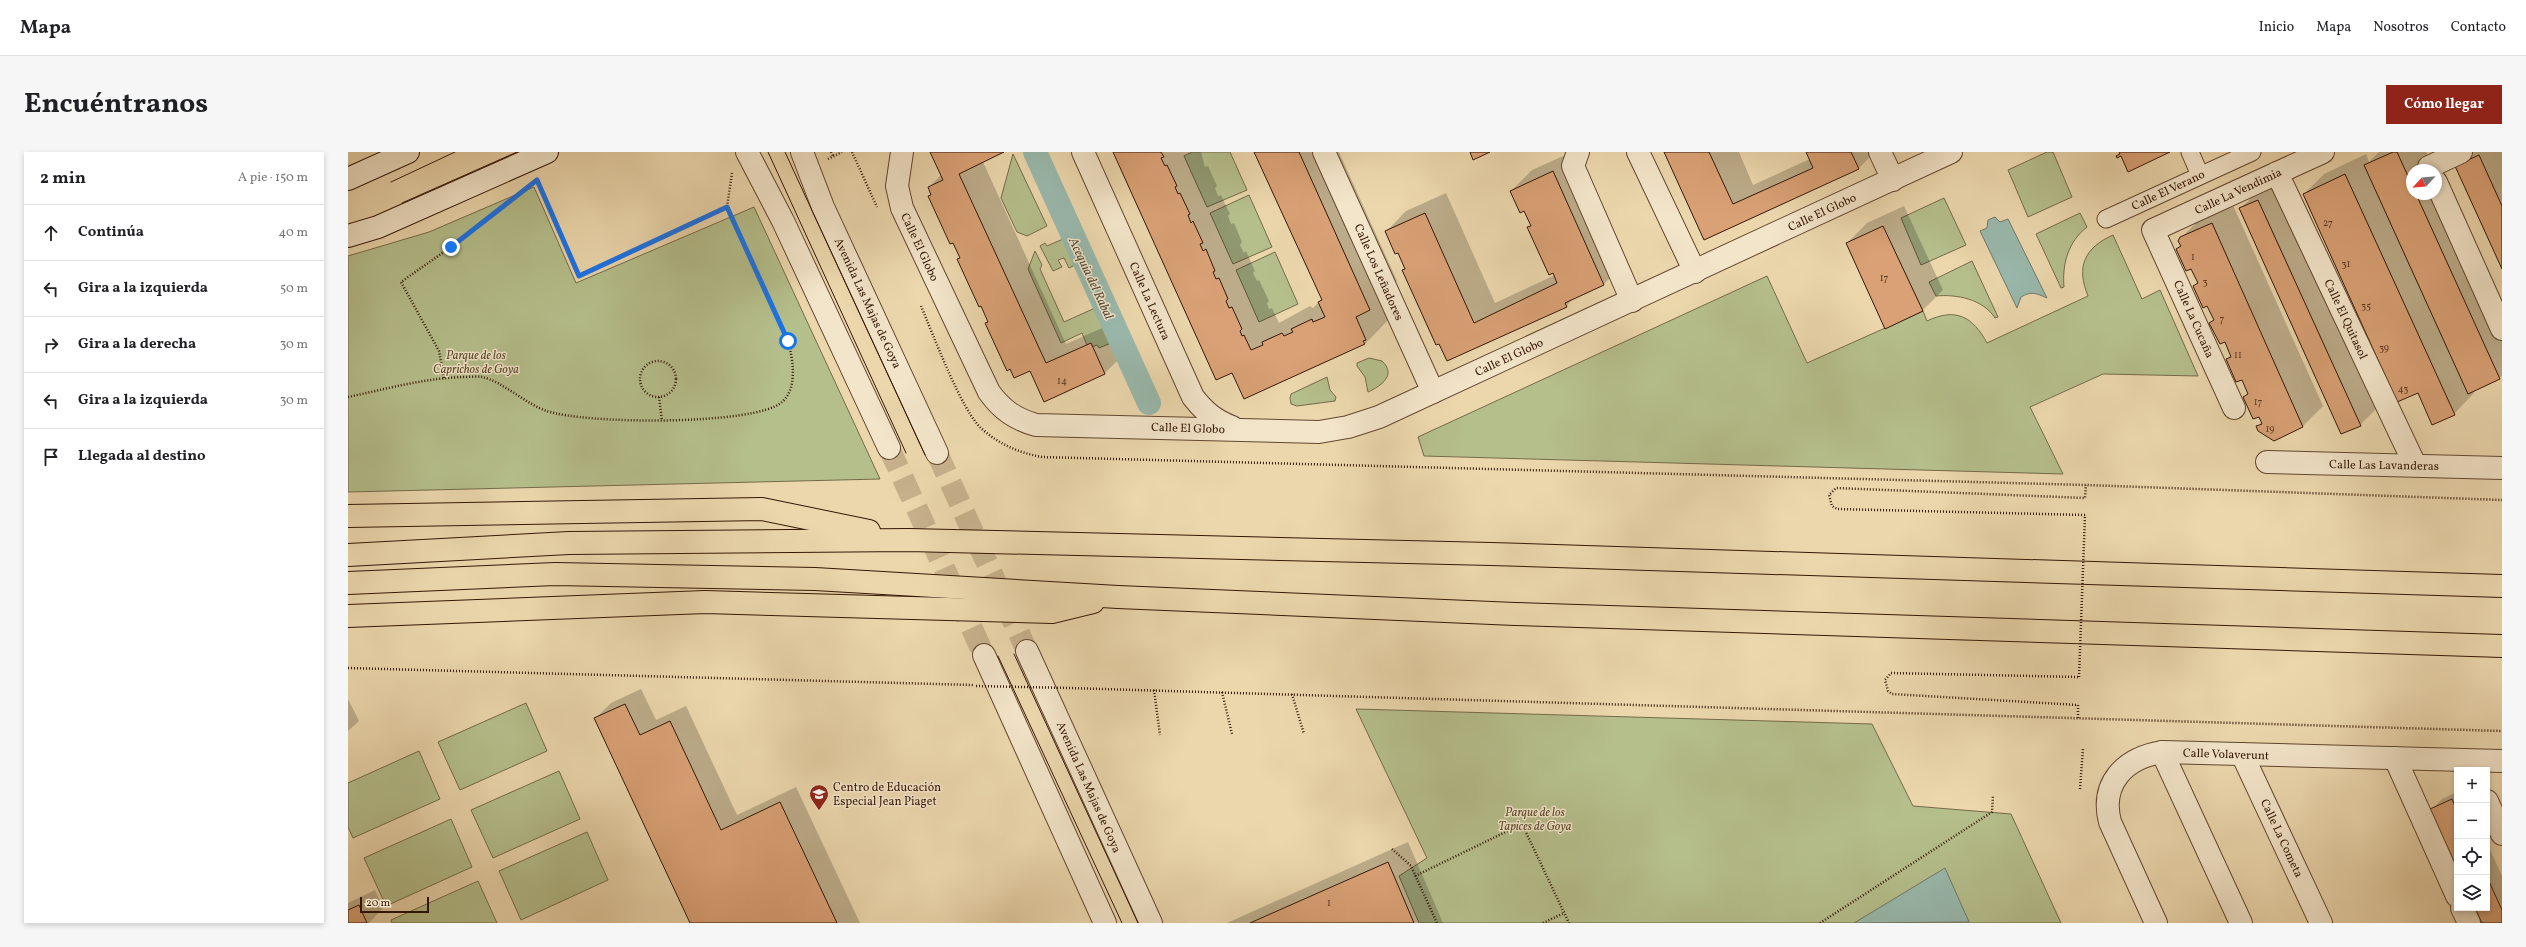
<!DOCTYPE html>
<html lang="es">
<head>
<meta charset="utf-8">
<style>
	body { margin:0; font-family:Vollkorn,serif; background:#f6f6f6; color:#202124 }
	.controls { position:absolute; right:12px; bottom:12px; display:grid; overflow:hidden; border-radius:0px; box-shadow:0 2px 6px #0003 }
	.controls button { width:36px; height:36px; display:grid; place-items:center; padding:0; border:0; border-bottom:1px solid #e0e0e0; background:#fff; color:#202124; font:20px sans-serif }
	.compass { position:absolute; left:2058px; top:12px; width:36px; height:36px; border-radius:50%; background:#fff; box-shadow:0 2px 6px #0003; rotate:244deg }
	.scale { position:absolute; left:12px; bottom:10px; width:69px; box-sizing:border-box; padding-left:4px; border:2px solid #351706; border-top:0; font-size:11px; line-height:14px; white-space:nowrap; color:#351706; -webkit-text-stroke:3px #f3e5ca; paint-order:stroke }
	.stop { position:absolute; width:12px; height:12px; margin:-9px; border:3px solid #1a73e8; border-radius:50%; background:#fff }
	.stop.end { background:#1a73e8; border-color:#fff; box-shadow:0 1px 4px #0008 }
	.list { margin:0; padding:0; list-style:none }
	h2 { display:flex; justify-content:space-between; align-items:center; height:52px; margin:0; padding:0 16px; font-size:17px }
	h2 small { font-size:13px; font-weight:400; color:#757577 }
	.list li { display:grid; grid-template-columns:26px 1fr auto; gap:12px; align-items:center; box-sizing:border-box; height:56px; padding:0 16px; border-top:1px solid #e0e0e0 }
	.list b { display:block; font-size:15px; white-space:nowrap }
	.list em { font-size:13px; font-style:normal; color:#757577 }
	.icon { flex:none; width:22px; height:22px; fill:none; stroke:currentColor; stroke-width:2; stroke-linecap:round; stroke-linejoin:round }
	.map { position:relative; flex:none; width:2154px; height:771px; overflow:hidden; border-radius:0px }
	header { display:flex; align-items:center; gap:24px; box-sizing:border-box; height:56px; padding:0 20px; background:#fff; border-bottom:1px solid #e0e0e0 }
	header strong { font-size:19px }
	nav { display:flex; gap:22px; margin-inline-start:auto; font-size:14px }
	.intro { display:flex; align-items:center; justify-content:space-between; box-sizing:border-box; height:96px; padding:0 24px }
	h1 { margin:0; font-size:28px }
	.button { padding:10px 18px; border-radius:0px; background:#8f2418; color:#fff; font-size:14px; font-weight:700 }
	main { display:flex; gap:24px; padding:0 24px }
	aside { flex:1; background:#fff; border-radius:0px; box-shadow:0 2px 6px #0003 }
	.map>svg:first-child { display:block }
	.green { fill:#b5bf8c; stroke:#756b49 }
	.water { fill:#99b9ad; stroke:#71786a }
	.shadow { fill:#0003 }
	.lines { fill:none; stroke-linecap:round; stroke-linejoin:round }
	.canal { stroke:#99b9ad; stroke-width:24 }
	.building { fill:#d9a175; stroke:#351706 }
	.minor-tunnel { stroke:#c7b18c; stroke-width:22; stroke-dasharray:22 11; stroke-linecap:butt }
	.pedestrian-casing { stroke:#634730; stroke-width:19 }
	.minor-casing { stroke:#634730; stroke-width:24 }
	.secondary-casing { stroke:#351706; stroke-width:24 }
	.trunk-casing { stroke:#351706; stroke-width:24 }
	.path { stroke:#351706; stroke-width:2.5; stroke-dasharray:1 2; stroke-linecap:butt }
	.pedestrian { stroke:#f3e5ca; stroke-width:17 }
	.minor { stroke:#f3e5ca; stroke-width:22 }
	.secondary { stroke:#f3e5ca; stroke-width:22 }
	.trunk { stroke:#ecd7ad; stroke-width:22 }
	.tram { stroke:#351706; stroke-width:1 }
	.path-bridge { stroke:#351706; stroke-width:2.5; stroke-dasharray:1 2; stroke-linecap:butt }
	.route { stroke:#1a73e8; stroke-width:5 }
	.labels { text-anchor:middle; stroke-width:3; stroke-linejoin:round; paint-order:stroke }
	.number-label { font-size:10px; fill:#5e3a22 }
	.street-label { font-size:12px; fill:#351706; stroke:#f3e5ca }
	.park-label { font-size:12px; font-style:italic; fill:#5b492e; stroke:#f3e5ca }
	.poi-label { font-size:12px; fill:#351706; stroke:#f3e5ca; text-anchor:start }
	.water-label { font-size:13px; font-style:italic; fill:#534838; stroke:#f3e5ca }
</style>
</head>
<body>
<header>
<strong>Mapa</strong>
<nav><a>Inicio</a><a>Mapa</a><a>Nosotros</a><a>Contacto</a></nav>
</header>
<div class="intro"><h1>Encuéntranos</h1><a class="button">Cómo llegar</a></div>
<main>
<aside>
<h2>2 min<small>A pie · 150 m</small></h2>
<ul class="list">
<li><svg class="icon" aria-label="ahead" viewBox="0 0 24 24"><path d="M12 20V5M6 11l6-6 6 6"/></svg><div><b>Continúa</b></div><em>40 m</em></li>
<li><svg class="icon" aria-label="left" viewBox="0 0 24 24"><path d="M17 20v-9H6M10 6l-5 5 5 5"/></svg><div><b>Gira a la izquierda</b></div><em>50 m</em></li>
<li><svg class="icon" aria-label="right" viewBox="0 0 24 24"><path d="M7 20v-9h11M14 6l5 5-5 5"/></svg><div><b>Gira a la derecha</b></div><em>30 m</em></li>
<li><svg class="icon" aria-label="left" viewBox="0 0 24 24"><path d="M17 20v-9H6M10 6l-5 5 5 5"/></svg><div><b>Gira a la izquierda</b></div><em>30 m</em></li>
<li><svg class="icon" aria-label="arrive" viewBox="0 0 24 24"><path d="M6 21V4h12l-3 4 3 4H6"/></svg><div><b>Llegada al destino</b></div></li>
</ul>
</aside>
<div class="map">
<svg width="2154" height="771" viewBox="0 0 2154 771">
	<rect width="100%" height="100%" fill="#ecd7ad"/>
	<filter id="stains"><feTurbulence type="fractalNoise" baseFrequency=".005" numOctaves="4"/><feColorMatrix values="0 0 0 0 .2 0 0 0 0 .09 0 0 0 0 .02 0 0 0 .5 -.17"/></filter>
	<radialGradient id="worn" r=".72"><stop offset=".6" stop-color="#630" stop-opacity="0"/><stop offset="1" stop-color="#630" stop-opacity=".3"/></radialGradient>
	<g class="green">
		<path d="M 844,0 L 882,0 L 899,38 L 859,55 L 836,4 Z"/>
		<path d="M 1699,0 L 1705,0 L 1724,45 L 1680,65 L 1660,18 Z"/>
		<path d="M 665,2 L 699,74 L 679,84 L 669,80 L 653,46 Z"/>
		<path d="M 186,35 L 228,131 L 406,55 L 532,327 L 0,340 L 0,104 L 81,80 Z"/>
		<path d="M 901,43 L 924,95 L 885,112 L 862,61 Z"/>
		<path d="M 1596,46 L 1618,93 L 1573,113 L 1553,66 Z"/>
		<path d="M 1732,61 L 1739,75 C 1720,90 1714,112 1716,135 L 1713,136 L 1688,82 Z"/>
		<path d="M 1765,83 L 1794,147 L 1812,138 L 1850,224 L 1755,222 L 1682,255 L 1715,322 L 1076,304 L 1070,285 L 1419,124 L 1459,211 L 1575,159 L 1579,169 C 1608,155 1625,165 1639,191 L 1740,144 C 1728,115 1736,96 1765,83 Z"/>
		<path d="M 715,87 L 727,113 L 721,116 L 716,106 L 710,108 L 714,115 L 705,119 L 692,94 L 697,91 L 699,94 Z"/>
		<path d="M 687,99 L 694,113 L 692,117 L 716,170 L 747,156 L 763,191 L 751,196 L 749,193 L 744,195 L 739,193 L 734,181 L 713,191 L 680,117 Z"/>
		<path d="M 927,100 L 950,152 L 911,170 L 888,118 Z"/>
		<path d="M 1624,109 L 1650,165 L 1647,166 C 1635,147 1608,142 1588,144 L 1581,130 Z"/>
		<path d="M 1021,206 L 1034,209 C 1049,223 1033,234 1020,240 L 1017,225 L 1009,214 L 1009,211 Z"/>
		<path d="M 979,225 L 982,238 L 988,245 L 987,249 L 949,254 L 943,252 L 942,246 L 943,242 Z"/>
		<path d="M 178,551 L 199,599 L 112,638 L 90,590 Z"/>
		<path d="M 1008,557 L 1524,572 L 1565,654 L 1663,662 L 1713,771 L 1071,771 L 1051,724 L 1079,706 Z"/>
		<path d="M 71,599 L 92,647 L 5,686 L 0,675 L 0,631 Z"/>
		<path d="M 211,619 L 232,667 L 145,706 L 123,658 Z"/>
		<path d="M 103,667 L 124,715 L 38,754 L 16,706 Z"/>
		<path d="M 239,680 L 260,728 L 173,768 L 151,719 Z"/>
		<path d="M 130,729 L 149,771 L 44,771 L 43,768 Z"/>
	</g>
	<g class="water">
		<path d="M 1647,65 L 1652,70 L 1660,67 L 1699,146 C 1688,141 1683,139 1673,145 L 1669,156 L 1632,79 L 1639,76 L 1640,68 Z"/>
		<path d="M 1597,716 L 1621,770 L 1506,771 Z"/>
	</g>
	<g class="shadow">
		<path d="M 584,0 L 656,0 L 635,10 L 718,192 L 763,172 L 777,201 L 757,221 L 663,216 L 638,171 L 641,168 L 610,107 L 613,105 L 581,44 L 584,42 L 581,35 L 594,22 Z"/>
		<path d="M 766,0 L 853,0 L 857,15 L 860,14 L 869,34 L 867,36 L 870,44 L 873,43 L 882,62 L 880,64 L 883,72 L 886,71 L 894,90 L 892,93 L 896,101 L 898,99 L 907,119 L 905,121 L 909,129 L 911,128 L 921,149 L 919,151 L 921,157 L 924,156 L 931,171 L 962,154 L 965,156 L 974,147 L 907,0 L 991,0 L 1049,129 L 1037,142 L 1044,164 L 1017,192 L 896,246 L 885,220 Z"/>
		<path d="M 1224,0 L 1276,112 L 1256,132 L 1227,145 L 1218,154 L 1100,208 L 1055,118 L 1058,116 L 1050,100 L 1038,80 L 1058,59 L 1098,41 L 1147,151 L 1207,123 L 1181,75 L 1183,73 L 1176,58 L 1163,39 L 1184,18 Z"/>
		<path d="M 1317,0 L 1391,0 L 1405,33 L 1462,7 L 1459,0 L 1527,0 L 1511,16 L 1356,87 Z"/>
		<path d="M 2031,0 L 2078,0 L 2087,18 L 2064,18 L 2064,42 L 2088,42 L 2154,166 L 2154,224 L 2125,238 L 2126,241 L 2106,262 L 2070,240 L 1956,42 L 1976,22 L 2018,2 L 2021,10 Z"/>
		<path d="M 2122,0 L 2154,0 L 2154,115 L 2108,14 Z"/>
		<path d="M 1926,33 L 2028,257 L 2012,273 L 1892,57 L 1908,41 Z"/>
		<path d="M 1884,51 L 1975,254 L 1955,274 L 1926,288 L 1910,274 L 1914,270 L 1896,245 L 1900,241 L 1895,227 L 1879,207 L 1883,203 L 1877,189 L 1863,171 L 1867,166 L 1860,152 L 1846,134 L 1850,129 L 1844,116 L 1829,97 L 1833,92 L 1833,86 L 1854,65 Z"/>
		<path d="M 1556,54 L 1595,138 L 1574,159 L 1499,91 L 1519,71 Z"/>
		<path d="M 293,537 L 308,568 L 338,554 L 389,663 L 448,635 L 512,771 L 343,771 L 247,567 L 263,551 Z"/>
		<path d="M 0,547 L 11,569 L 0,579 Z"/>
		<path d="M 2109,640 L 2109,714 L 2083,658 L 2094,647 Z"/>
		<path d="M 1060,690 L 1095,771 L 879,771 Z"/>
		<path d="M 2139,691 L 2154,724 L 2154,771 L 2135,771 L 2128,756 L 2139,756 Z"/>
		<path d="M 27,738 L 35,756 L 21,771 L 0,771 L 0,751 Z"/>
	</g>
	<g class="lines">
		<path class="canal" d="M 687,0 L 801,251"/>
	</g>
	<g class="building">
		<path d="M 582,0 L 656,0 L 611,22 L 698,211 L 743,191 L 757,222 L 696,250 L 682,219 L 666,226 L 662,217 L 659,219 L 637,171 L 640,170 L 633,154 L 631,155 L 609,107 L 612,106 L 605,91 L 602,92 L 580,44 L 583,43 L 580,35 L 595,28 Z"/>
		<path d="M 765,0 L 813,0 L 816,5 L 813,6 L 817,14 L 819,13 L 829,34 L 827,35 L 830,42 L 832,41 L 842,62 L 840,63 L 843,71 L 845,69 L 855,91 L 852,92 L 855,99 L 858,97 L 867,119 L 865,120 L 868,127 L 871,126 L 880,147 L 878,149 L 881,156 L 884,155 L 894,177 L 892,179 L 894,184 L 896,183 L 903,198 L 915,193 L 914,190 L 934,181 L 936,184 L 945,180 L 943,177 L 964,167 L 965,170 L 977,165 L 970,150 L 974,148 L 906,0 L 951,0 L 1022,158 L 1008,165 L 1018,188 L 1015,189 L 1017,192 L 896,247 L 884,221 L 868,228 Z"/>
		<path d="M 1122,0 L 1142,0 L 1125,8 Z"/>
		<path d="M 1316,0 L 1361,0 L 1385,52 L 1465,16 L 1458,0 L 1503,0 L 1511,17 L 1356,88 Z"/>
		<path d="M 1771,0 L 1822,0 L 1780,20 L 1773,4 L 1769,6 L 1768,4 L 1772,2 Z"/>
		<path d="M 2045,0 L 2049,0 L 2064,33 L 2064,42 L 2068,42 L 2152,227 L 2120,242 L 2016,13 Z"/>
		<path d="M 2131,3 L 2154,54 L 2154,117 L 2107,14 Z"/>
		<path d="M 1205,19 L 1256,133 L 1217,151 L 1219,155 L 1099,209 L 1091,192 L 1088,193 L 1054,118 L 1057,117 L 1050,101 L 1047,102 L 1037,79 L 1077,61 L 1126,171 L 1209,131 L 1205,121 L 1201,123 L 1179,75 L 1183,74 L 1176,59 L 1172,61 L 1162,39 Z"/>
		<path d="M 1997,22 L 2107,263 L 2084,273 L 2070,241 L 2049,250 L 1955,42 Z"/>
		<path d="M 1910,48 L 2013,274 L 1993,282 L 1891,56 Z"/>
		<path d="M 1864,71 L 1955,275 L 1926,289 L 1910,279 L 1908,274 L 1914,272 L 1911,265 L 1905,267 L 1895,245 L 1900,242 L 1894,228 L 1888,230 L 1878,207 L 1883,205 L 1877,190 L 1872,192 L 1861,171 L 1866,168 L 1859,154 L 1855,156 L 1845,134 L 1850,131 L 1843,117 L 1838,119 L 1828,97 L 1833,94 L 1830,89 L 1832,85 Z"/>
		<path d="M 1535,74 L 1575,159 L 1537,177 L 1498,91 Z"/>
		<path d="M 277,552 L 292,583 L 322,569 L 373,678 L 432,650 L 489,771 L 342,771 L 246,566 Z"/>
		<path d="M 2104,647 L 2109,659 L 2109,716 L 2082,657 Z"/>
		<path d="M 1040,710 L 1066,771 L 902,771 Z"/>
		<path d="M 2139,725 L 2154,758 L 2154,771 L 2134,771 L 2127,756 L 2139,756 Z"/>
		<path d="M 11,753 L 19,771 L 0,771 L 0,758 Z"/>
	</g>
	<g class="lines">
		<g class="minor-tunnel">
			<path d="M 541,296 L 636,503"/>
			<path d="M 589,301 L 679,499"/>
		</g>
		<g class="pedestrian-casing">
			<g id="pedestrian">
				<path d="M 1842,0 L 1852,23"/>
				<path d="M 1758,67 L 1904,0"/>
			</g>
		</g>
		<g class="minor-casing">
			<g id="minor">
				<path d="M 399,0 L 435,69 L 541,296"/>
				<path d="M 454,0 L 475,55 L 589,301"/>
				<path d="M 554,0 L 549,34 L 554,56 L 641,240 C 654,258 667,267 688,273 L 971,280 L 1000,275 L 1031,265 L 1603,0"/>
				<path d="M 735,0 L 845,245 C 857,260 866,268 884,275"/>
				<path d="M 976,0 L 1085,240"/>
				<path d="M 1230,0 L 1225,14 L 1284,149"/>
				<path d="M 1290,0 L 1347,120"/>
				<path d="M 1532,0 L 1545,28"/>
				<path d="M 2081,15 L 2113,0"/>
				<path d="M 1929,21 L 2067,313"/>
				<path d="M 2088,30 L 2154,177"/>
				<path d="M 1886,256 L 1805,78 L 1975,0"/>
				<path d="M 1919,310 L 2154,316"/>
				<path d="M 679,499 L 803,771"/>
				<path d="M 636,503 L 757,771"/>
				<path d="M 1814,600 L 1893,771"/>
				<path d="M 1894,602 L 1973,771"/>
				<path d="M 2047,606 L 2109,744"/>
				<path d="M 2139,649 L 2154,682"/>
				<path d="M 2114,756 L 2121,771"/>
				<path d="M 1808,771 L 1762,670 C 1752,631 1777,606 1814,600 L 2154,609"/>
			</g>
		</g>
		<g class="secondary-casing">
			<g id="secondary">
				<path d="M 0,27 L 60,0"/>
				<path d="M 0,84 L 30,75 L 199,0"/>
			</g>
		</g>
		<g class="trunk-casing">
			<g id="trunk">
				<path d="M 0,364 L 414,357 L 521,379"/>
				<path d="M 0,403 L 221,391 L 561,388 L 1143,402 L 2154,434"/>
				<path d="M 0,431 L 207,422 L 467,427 L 770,445 L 1167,462 L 2154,494"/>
				<path d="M 0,464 L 357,450 L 704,460 L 745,450"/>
			</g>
		</g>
		<g class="path">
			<path d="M 483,0 L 485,4"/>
			<path d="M 504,0 L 529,55"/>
			<path d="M 480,7 L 494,0"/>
			<path d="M 189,29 L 231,124 L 379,55"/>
			<path d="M 573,154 C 585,182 614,260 634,277 C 652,293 672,301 694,305 L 1738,333 L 2154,348"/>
			<circle cx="310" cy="227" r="18"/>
			<path d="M 96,226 L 91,199 L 53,130 L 103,95 L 180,35"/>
			<path d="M 0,245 C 38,237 77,226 116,225 C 122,225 129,224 134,225 C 154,229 179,253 199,259 C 235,272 407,274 434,250 C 450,236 445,207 440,189 L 379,55 L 384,21"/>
			<path d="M 311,245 L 314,269"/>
			<path d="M 1737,363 L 1489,357 L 1484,354 L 1481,343 L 1488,336 L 1737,346 L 1738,333"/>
			<path d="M 0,516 L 625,533"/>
			<path d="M 721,536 L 2154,579"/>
			<path d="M 806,538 L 812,583"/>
			<path d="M 874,540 L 884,582"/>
			<path d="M 944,542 L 956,582"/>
			<path d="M 1730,566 L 1730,553 L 1544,542 L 1540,539 L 1537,528 L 1543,521 L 1731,525"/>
			<path d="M 1732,637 L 1735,596"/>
			<path d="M 1044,697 L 1063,714 L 1089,771"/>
			<path d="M 1067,724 L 1174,672 L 1221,771"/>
			<path d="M 1195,771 L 1216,761"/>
			<path d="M 1472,771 L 1644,660 L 1645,643"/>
		</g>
		<use href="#pedestrian" class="pedestrian"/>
		<use href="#minor" class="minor"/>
		<use href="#secondary" class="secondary"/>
		<use href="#trunk" class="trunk"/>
		<g class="tram">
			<path d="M 420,0 L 558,301"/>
			<path d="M 437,0 L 577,303"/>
			<path d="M 43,30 L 107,0"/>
			<path d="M 54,51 L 169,0"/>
			<path d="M 666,502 L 790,771"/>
			<path d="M 650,504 L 774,771"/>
		</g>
		<g class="path-bridge">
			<path d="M 1731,525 L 1737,363"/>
			<path d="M 628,534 L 721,536"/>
		</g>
	</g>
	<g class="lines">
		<path class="route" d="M 103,95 L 189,28 L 231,124 L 379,55 L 440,189"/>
	</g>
	<defs>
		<g id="school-pin" transform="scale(1)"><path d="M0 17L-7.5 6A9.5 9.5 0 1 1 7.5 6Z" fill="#8f2418" stroke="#f3e5ca"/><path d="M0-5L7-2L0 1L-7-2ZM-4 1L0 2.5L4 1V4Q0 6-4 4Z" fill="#fff"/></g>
	</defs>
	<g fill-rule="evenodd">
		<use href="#school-pin" x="471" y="642"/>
	</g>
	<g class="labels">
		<g class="number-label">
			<text x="1980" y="74">27</text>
			<text x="1845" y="108">1</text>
			<text x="1998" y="115">31</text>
			<text x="1536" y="129">17</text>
			<text x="1857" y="133">3</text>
			<text x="2018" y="157">35</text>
			<text x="1874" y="170">7</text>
			<text x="2036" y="199">39</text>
			<text x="1890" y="206">11</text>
			<text x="714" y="232">14</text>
			<text x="2055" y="240">43</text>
			<text x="1910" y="253">17</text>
			<text x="1922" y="280">19</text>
			<text x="981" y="754">1</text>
		</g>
		<g class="street-label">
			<text transform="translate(1820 38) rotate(-25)" y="4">Calle El Verano</text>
			<text transform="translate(1890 39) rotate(-25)" y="4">Calle La Vendimia</text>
			<text transform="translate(1474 60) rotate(-25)" y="4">Calle El Globo</text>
			<text transform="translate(572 95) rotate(65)" y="4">Calle El Globo</text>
			<text transform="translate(1031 120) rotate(66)" y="4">Calle Los Leñadores</text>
			<text transform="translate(802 149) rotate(66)" y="4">Calle La Lectura</text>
			<text transform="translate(520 151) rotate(65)" y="4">Avenida Las Majas de Goya</text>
			<text transform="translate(1846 167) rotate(66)" y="4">Calle La Cucaña</text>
			<text transform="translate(1998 167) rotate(65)" y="4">Calle El Quitasol</text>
			<text transform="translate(1161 205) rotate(-25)" y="4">Calle El Globo</text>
			<text transform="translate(840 276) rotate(2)" y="4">Calle El Globo</text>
			<text transform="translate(2036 313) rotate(1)" y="4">Calle Las Lavanderas</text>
			<text transform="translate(1878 602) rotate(2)" y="4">Calle Volaverunt</text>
			<text transform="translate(741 635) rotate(66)" y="4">Avenida Las Majas de Goya</text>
			<text transform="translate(1934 686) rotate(65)" y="4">Calle La Cometa</text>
		</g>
		<g class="park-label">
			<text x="128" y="207">Parque de los<tspan x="128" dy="14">Caprichos de Goya</tspan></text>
			<text x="1187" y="664">Parque de los<tspan x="1187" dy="14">Tapices de Goya</tspan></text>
		</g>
		<g class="poi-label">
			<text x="485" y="639">Centro de Educación<tspan x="485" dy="14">Especial Jean Piaget</tspan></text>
		</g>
		<g class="water-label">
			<text transform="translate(744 126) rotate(65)" y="5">Acequia del Rabal</text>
		</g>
	</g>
	<rect width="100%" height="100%" filter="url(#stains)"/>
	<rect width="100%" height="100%" fill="url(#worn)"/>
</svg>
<div class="controls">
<button>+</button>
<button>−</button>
<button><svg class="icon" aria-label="locate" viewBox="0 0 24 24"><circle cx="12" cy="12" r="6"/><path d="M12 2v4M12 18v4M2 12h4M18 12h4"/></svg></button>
<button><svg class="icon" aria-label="layers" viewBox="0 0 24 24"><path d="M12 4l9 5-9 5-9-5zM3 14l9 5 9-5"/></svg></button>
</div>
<svg class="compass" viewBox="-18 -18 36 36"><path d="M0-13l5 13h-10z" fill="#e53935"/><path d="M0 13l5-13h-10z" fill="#757577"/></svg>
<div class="scale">20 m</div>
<div class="stop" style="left:440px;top:189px"></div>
<div class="stop end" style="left:103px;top:95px"></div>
</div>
</main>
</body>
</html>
